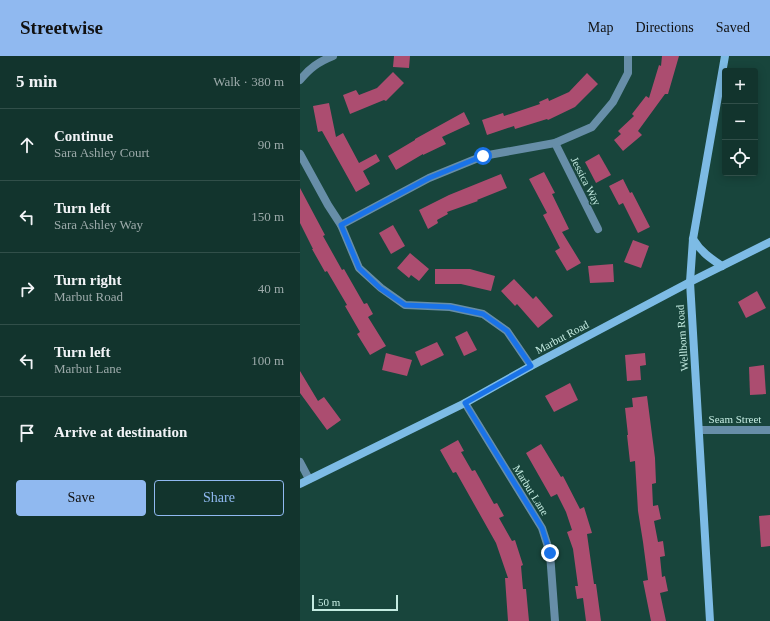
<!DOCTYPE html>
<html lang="en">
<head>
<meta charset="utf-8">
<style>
	body { margin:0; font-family:"Times New Roman",serif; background:#1b3c35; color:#f1f3f6 }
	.controls { position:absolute; right:12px; top:12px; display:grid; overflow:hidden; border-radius:4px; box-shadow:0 2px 10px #0003 }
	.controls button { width:36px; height:36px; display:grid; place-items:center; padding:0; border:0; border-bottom:1px solid #314f49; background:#12342d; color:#f1f3f6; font:20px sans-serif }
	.scale { position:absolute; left:12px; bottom:10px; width:86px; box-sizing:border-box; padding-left:4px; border:2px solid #c4ebe1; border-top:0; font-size:11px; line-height:14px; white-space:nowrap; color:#c4ebe1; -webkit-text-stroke:3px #18453c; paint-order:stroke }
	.stop { position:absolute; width:12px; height:12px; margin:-9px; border:3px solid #1a73e8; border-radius:50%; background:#fff }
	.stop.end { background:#1a73e8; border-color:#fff; box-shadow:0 1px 4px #0008 }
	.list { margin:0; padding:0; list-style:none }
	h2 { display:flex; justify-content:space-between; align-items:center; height:52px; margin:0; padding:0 16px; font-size:17px }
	h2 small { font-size:13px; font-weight:400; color:#9caaaa }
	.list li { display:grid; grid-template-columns:26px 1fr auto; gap:12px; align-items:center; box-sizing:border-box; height:72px; padding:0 16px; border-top:1px solid #314f49 }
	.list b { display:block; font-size:15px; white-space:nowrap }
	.list p { margin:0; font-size:13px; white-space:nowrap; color:#9caaaa }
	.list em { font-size:13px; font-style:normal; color:#9caaaa }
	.actions { display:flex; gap:8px; padding:12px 16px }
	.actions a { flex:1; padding:9px 0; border:1px solid #90b9f0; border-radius:4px; text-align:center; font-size:14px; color:#90b9f0 }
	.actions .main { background:#90b9f0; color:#111 }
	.icon { flex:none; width:22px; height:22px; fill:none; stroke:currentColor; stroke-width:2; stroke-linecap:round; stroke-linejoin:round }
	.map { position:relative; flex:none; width:470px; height:565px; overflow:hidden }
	header { display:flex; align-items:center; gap:24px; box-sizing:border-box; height:56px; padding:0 20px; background:#90b9f0; color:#111 }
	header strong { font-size:19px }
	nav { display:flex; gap:22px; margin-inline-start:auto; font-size:14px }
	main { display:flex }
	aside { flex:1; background:#12342d }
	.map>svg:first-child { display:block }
	.building { fill:#ac4d70 }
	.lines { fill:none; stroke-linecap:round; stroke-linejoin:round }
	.street { stroke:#678ea8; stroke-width:8 }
	.secondary { stroke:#7dbbe5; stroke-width:8 }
	.route { stroke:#1a73e8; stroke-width:5 }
	.labels { text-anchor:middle; stroke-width:3; stroke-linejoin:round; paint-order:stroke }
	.street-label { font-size:11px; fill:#c4ebe1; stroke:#18453c }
</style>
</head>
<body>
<header>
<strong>Streetwise</strong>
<nav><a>Map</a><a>Directions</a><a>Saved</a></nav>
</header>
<main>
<aside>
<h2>5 min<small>Walk · 380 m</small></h2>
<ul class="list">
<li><svg class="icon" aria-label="ahead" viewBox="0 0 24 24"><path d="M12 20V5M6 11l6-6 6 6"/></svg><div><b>Continue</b><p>Sara Ashley Court</p></div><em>90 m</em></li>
<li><svg class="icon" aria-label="left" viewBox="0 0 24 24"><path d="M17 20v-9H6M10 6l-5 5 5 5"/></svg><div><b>Turn left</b><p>Sara Ashley Way</p></div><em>150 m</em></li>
<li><svg class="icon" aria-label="right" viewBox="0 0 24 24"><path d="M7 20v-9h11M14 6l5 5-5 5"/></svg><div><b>Turn right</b><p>Marbut Road</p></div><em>40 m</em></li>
<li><svg class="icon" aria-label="left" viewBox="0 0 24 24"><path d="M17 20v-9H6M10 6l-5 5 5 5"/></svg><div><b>Turn left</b><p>Marbut Lane</p></div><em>100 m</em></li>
<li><svg class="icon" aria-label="arrive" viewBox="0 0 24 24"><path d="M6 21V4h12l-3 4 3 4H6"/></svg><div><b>Arrive at destination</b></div></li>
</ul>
<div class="actions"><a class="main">Save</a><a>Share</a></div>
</aside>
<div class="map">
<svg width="470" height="565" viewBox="0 0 470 565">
	<rect width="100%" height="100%" fill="#18453c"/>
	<g class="building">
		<path d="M 94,0 L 110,0 L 109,12 L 93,11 Z"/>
		<path d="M 362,0 L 379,0 L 368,38 L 365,38 L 338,75 L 342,79 L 323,95 L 314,84 L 321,78 L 318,75 L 334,60 L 332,58 L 346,40 L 349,42 L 359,9 L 361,10 Z"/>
		<path d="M 93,16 L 104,27 L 86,45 L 84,44 L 50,58 L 43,39 L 56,34 L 59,39 L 77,32 Z"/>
		<path d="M 287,17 L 298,28 L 275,51 L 248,64 L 247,63 L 215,73 L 214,70 L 187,79 L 182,64 L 203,57 L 204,60 L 240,48 L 239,46 L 248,42 L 249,45 L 269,36 Z"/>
		<path d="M 29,47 L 36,81 L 43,77 L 59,107 L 76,98 L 80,105 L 63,115 L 70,128 L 56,136 L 22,75 L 18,76 L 13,50 Z"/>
		<path d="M 164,56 L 170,68 L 142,81 L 146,88 L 123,99 L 123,98 L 96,114 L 88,100 L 115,84 L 115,83 Z"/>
		<path d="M 299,98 L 311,119 L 296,127 L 285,106 Z"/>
		<path d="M 244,116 L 255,137 L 252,138 L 269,173 L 262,176 L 281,207 L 267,215 L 255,195 L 260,192 L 243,159 L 247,157 L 229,123 Z"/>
		<path d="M 201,118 L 207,132 L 177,144 L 178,145 L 147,156 L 148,158 L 137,164 L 138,167 L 128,173 L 119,154 L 149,139 Z"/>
		<path d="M 323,123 L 330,137 L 332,136 L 350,171 L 338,177 L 323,147 L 319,149 L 309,130 Z"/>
		<path d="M 0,132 L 25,179 L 23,180 L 42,214 L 44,213 L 64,248 L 67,247 L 73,258 L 68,261 L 86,290 L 70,299 L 57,278 L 60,276 L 45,250 L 47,249 L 27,215 L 25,216 L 12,193 L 13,193 L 0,167 Z"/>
		<path d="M 93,169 L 105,190 L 91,198 L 79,177 Z"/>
		<path d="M 333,184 L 349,190 L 341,212 L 324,206 Z"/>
		<path d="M 110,197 L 129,213 L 119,225 L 111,219 L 109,222 L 97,212 Z"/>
		<path d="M 313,208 L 314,226 L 290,227 L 288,210 Z"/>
		<path d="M 135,213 L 170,213 L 195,220 L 191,235 L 161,228 L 135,228 Z"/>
		<path d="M 214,223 L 233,243 L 236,240 L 253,260 L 238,272 L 217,248 L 215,250 L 201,235 Z"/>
		<path d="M 457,235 L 466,252 L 446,262 L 438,246 Z"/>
		<path d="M 167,275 L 177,294 L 164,300 L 155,281 Z"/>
		<path d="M 137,286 L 144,299 L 121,310 L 115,296 Z"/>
		<path d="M 86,297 L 112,304 L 107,320 L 82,314 Z"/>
		<path d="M 345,297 L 346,309 L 340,310 L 341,324 L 327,325 L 325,299 Z"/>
		<path d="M 464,309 L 466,338 L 450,339 L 449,311 Z"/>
		<path d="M 0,315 L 18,345 L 24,341 L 41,364 L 27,374 L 0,337 Z"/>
		<path d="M 270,327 L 278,344 L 254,356 L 245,340 Z"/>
		<path d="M 347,340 L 355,402 L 356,427 L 352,428 L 353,450 L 358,449 L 361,463 L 354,465 L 358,486 L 363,485 L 365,500 L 360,501 L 362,521 L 365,520 L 368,535 L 360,537 L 366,565 L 351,565 L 343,525 L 348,524 L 343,486 L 338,455 L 335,405 L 330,406 L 327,379 L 328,379 L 325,352 L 333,351 L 332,342 Z"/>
		<path d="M 158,384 L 164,395 L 161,396 L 172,415 L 175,414 L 194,448 L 197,447 L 204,460 L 199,462 L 212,485 L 215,484 L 223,509 L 221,510 L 223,533 L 226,533 L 229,565 L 208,565 L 205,522 L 208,522 L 196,487 L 156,416 L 153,417 L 140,394 Z"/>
		<path d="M 241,388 L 261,421 L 263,420 L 280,453 L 284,451 L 292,477 L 287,478 L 294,528 L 296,528 L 301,565 L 286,565 L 283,542 L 277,543 L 275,530 L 278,530 L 273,493 L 267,476 L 272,474 L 266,456 L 257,438 L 251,441 L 226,397 Z"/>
		<path d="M 470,459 L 470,490 L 461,491 L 459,460 Z"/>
	</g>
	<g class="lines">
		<g class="street">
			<path d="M 0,24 C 10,12 18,6 33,0"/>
			<path d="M 255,87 L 298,173"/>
			<path d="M 0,98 L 28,149 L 41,169 L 59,212 L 81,232 L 105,249 L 150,251 L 183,258 L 207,275 L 231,310"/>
			<path d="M 41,169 L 129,122 L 183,100 L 255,87 L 292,71 L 313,46 L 328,17 L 328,0"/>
			<path d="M 165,347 L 242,472 L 250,497 L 255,565"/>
			<path d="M 399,374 L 470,374"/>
			<path d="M 0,406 L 9,423"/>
		</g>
		<g class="secondary">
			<path d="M 393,183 C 401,196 410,202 422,210"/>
			<path d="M 0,428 L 165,347 L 231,310 L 390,226 L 470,186"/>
			<path d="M 410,565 L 390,226 L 393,183 L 425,0"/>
		</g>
	</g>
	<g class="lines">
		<path class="route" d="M 183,100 L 129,122 L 41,169 L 59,212 L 80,232 L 105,249 L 150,251 L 183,258 L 207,275 L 231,310 L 165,347 L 242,472 L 250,497"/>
	</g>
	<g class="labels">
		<g class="street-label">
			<text transform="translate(286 125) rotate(63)" y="4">Jessica Way</text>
			<text transform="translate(262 281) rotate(-28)" y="4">Marbut Road</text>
			<text transform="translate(382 282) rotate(-94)" y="4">Wellborn Road</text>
			<text x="435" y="367">Seam Street</text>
			<text transform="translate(231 434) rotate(58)" y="4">Marbut Lane</text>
		</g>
	</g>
</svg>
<div class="controls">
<button>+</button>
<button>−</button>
<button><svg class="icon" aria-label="locate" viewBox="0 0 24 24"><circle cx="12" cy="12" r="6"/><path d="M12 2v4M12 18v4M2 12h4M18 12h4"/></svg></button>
</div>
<div class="scale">50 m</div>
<div class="stop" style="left:183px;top:100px"></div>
<div class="stop end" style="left:250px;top:497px"></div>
</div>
</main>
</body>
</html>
